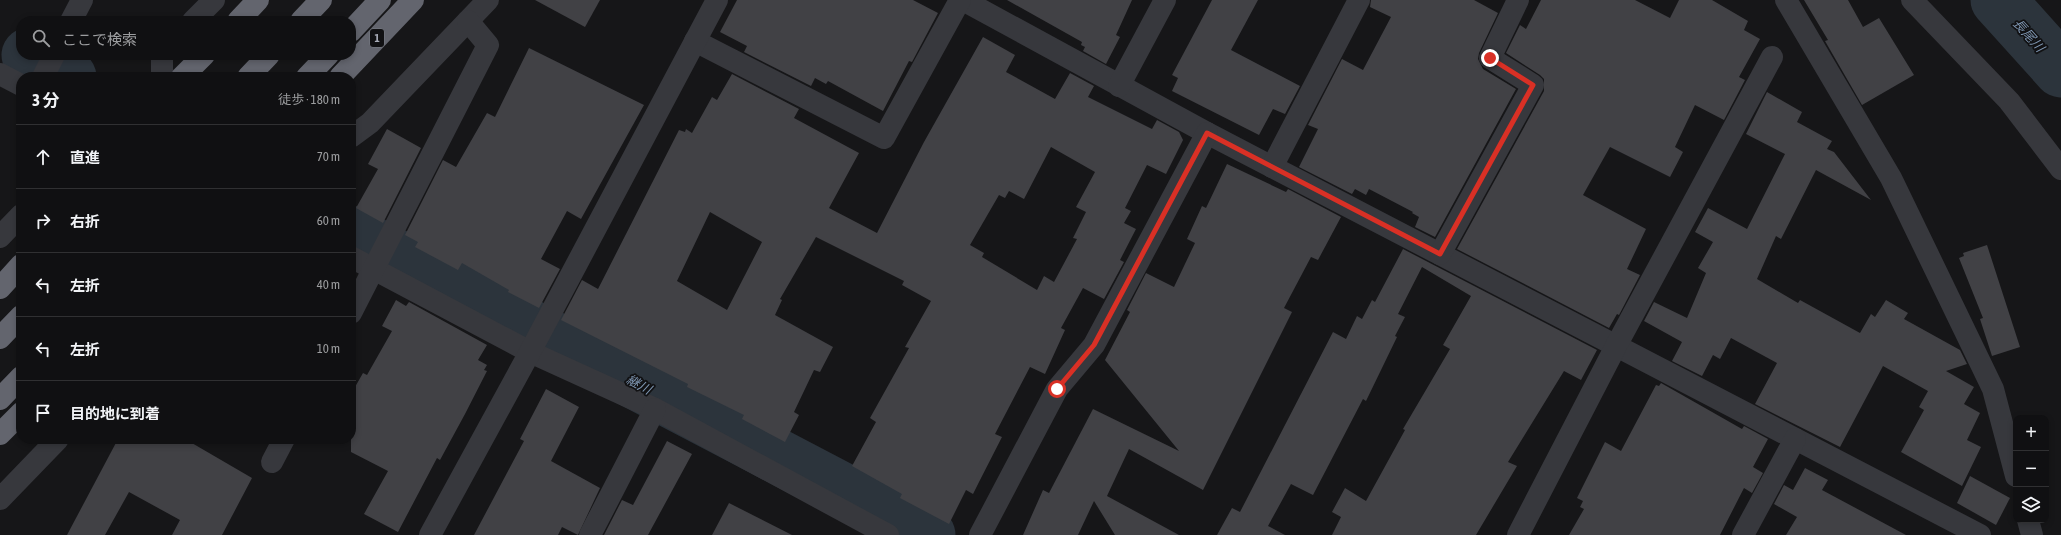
<!DOCTYPE html>
<html lang="ja">
<head>
<meta charset="utf-8">
<style>
	body { margin:0; font-family:"Asap Condensed","Noto Sans JP",sans-serif; background:#19191b; color:#f1f3f6 }
	.controls { position:absolute; right:12px; bottom:12px; display:grid; overflow:hidden; border-radius:8px; box-shadow:0 2px 6px #0003 }
	.controls button { width:36px; height:36px; display:grid; place-items:center; padding:0; border:0; border-bottom:1px solid #303032; background:#101012; color:#f1f3f6; font:20px sans-serif }
	.stop { position:absolute; width:12px; height:12px; margin:-9px; border:3px solid #d93025; border-radius:50%; background:#fff }
	.stop.end { background:#d93025; border-color:#fff; box-shadow:0 1px 4px #0008 }
	.list { margin:0; padding:0; list-style:none }
	h2 { display:flex; justify-content:space-between; align-items:center; height:52px; margin:0; padding:0 16px; font-size:17px }
	h2 small { font-size:13px; font-weight:400; color:#9c9d9f }
	.list li { display:grid; grid-template-columns:26px 1fr auto; gap:12px; align-items:center; box-sizing:border-box; height:64px; padding:0 16px; border-top:1px solid #303032 }
	.list b { display:block; font-size:15px; white-space:nowrap }
	.list em { font-size:13px; font-style:normal; color:#9c9d9f }
	.icon { flex:none; width:22px; height:22px; fill:none; stroke:currentColor; stroke-width:2; stroke-linecap:round; stroke-linejoin:round }
	.map { position:relative; flex:none; width:2061px; height:535px; overflow:hidden }
	.search { position:absolute; background:#101012; box-shadow:0 2px 6px #0003; left:16px; top:16px; width:340px; height:44px; display:flex; align-items:center; gap:10px; box-sizing:border-box; padding:0 14px; border-radius:16px; color:#9c9d9f; font-size:15px }
	.panel { position:absolute; background:#101012; box-shadow:0 2px 6px #0003; left:16px; top:72px; width:340px; height:372px; border-radius:16px }
	.map>svg:first-child { display:block }
	.lines { fill:none; stroke-linecap:round; stroke-linejoin:round }
	.river { stroke:#2c343c; stroke-width:55 }
	.building { fill:#414145; fill-rule:evenodd }
	.minor { stroke:#37383d; stroke-width:22 }
	.highway { stroke:#63656e; stroke-width:22 }
	.route { stroke:#d93025; stroke-width:5 }
	.labels { text-anchor:middle; stroke-width:3.5; stroke-linejoin:round; paint-order:stroke }
	.shield { fill:#111113; stroke:#7b7e86; stroke-width:1 }
	.shield-label { font-size:11px; font-weight:bold; fill:#a8acb8 }
	.water-label { font-size:13px; font-style:italic; fill:#7f97b3; stroke:#111113 }
</style>
</head>
<body>
<div class="map">
<svg width="2061" height="535" viewBox="0 0 2061 535">
	<rect width="100%" height="100%" fill="#161618"/>
	<g class="lines">
		<g class="river">
			<path d="M 1998,0 L 2061,70"/>
			<path d="M 29,55 L 69,77"/>
			<path d="M 351,233 L 928,535"/>
		</g>
	</g>
	<g class="building">
		<path d="M 535,0 L 600,0 L 585,27 Z"/>
		<path d="M 737,0 L 913,0 L 938,13 L 912,62 L 909,61 L 883,111 L 828,81 L 826,84 L 815,78 L 811,86 L 744,52 L 747,46 L 720,32 Z"/>
		<path d="M 1007,0 L 1132,0 L 1116,35 L 1120,37 L 1106,64 L 1083,51 L 1085,47 L 1081,45 L 1082,42 Z"/>
		<path d="M 1212,0 L 1258,0 L 1231,50 L 1300,86 L 1285,114 L 1273,109 L 1259,135 L 1172,91 L 1178,78 L 1172,75 Z"/>
		<path d="M 1371,0 L 1474,0 L 1498,13 L 1479,53 L 1478,59 L 1483,69 L 1516,89 L 1435,237 L 1415,227 L 1419,217 L 1412,213 L 1413,212 L 1369,189 L 1366,195 L 1355,189 L 1352,194 L 1299,167 L 1318,129 L 1308,125 L 1342,59 L 1363,70 L 1391,17 L 1370,7 Z"/>
		<path d="M 1541,0 L 1635,0 L 1670,18 L 1679,0 L 1712,0 L 1748,21 L 1744,30 L 1760,39 L 1739,77 L 1745,80 L 1724,120 L 1695,105 L 1675,147 L 1683,152 L 1670,177 L 1610,147 L 1583,195 L 1646,229 L 1627,269 L 1640,275 L 1619,315 L 1617,314 L 1609,328 L 1457,249 L 1544,91 L 1544,79 L 1540,75 L 1506,53 L 1520,25 L 1526,29 Z"/>
		<path d="M 1804,0 L 1848,0 L 1863,27 L 1879,18 L 1914,75 L 1862,105 L 1825,41 L 1828,40 Z"/>
		<path d="M 983,37 L 1015,55 L 1006,72 L 1055,99 L 1070,73 L 1094,86 L 1088,97 L 1152,129 L 1157,120 L 1179,132 L 1183,140 L 1166,174 L 1147,165 L 1125,208 L 1131,211 L 1124,223 L 1136,229 L 1120,260 L 1124,262 L 1104,299 L 1083,288 L 1061,328 L 1065,330 L 1045,374 L 1030,367 L 995,434 L 1002,437 L 979,482 L 973,494 L 966,490 L 949,524 L 900,498 L 902,494 L 852,466 L 876,422 L 870,418 L 909,348 L 905,347 L 931,301 L 902,285 L 904,281 L 816,237 L 780,299 L 782,300 L 775,315 L 833,347 L 820,372 L 814,370 L 794,412 L 799,415 L 785,442 L 742,419 L 744,415 L 687,387 L 688,384 L 561,320 L 582,280 L 598,289 L 679,130 L 685,132 L 686,129 L 692,133 L 712,97 L 717,100 L 732,74 L 799,109 L 794,118 L 859,153 L 829,208 L 877,233 L 924,142 ZM 1051,147 L 1095,172 L 1076,207 L 1086,212 L 1073,238 L 1077,239 L 1054,282 L 1044,276 L 1037,290 L 982,257 L 984,253 L 970,245 L 999,195 L 1005,198 L 1009,191 L 1024,199 ZM 710,212 L 762,242 L 727,310 L 677,281 Z"/>
		<path d="M 529,48 L 644,105 L 581,219 L 567,211 L 541,259 L 560,269 L 539,308 L 508,292 L 509,290 L 462,263 L 458,270 L 415,247 L 418,242 L 405,235 L 443,160 L 456,167 L 487,113 L 495,117 Z"/>
		<path d="M 1767,92 L 1802,112 L 1797,122 L 1832,141 L 1827,149 L 1834,152 L 1871,200 L 1816,170 L 1781,239 L 1776,236 L 1757,279 L 1798,303 L 1800,300 L 1860,333 L 1871,314 L 1875,317 L 1886,300 L 1908,313 L 1904,319 L 1960,350 L 1967,364 L 1946,371 L 1974,387 L 1964,404 L 1980,413 L 1967,440 L 1981,447 L 1962,486 L 1901,452 L 1924,410 L 1919,407 L 1928,391 L 1883,366 L 1840,447 L 1755,404 L 1777,363 L 1731,338 L 1720,359 L 1713,355 L 1702,376 L 1672,361 L 1682,342 L 1644,321 L 1654,302 L 1687,318 L 1706,273 L 1698,268 L 1713,242 L 1695,232 L 1708,208 L 1747,229 L 1785,154 L 1746,134 Z"/>
		<path d="M 387,129 L 421,148 L 383,223 L 356,208 L 378,169 L 368,164 Z"/>
		<path d="M 1227,164 L 1286,192 L 1288,189 L 1341,217 L 1318,260 L 1311,257 L 1284,308 L 1292,312 L 1203,490 L 1129,449 L 1107,496 L 1179,535 L 1115,535 L 1094,501 L 1078,535 L 1023,535 L 1043,490 L 1049,493 L 1093,409 L 1179,451 L 1105,360 L 1130,312 L 1127,310 L 1146,273 L 1174,287 L 1195,243 L 1187,239 L 1202,206 L 1206,208 Z"/>
		<path d="M 1987,245 L 2020,347 L 1992,356 L 1980,319 L 1983,318 L 1959,258 L 1964,256 L 1963,253 Z"/>
		<path d="M 1403,249 L 1597,350 L 1581,380 L 1564,371 L 1508,462 L 1517,466 L 1476,535 L 1332,535 L 1341,517 L 1332,512 L 1345,488 L 1366,501 L 1405,430 L 1403,429 L 1450,349 L 1443,345 L 1471,296 L 1422,267 L 1398,314 L 1405,317 L 1395,336 L 1397,337 L 1366,401 L 1363,399 L 1313,495 L 1291,484 L 1268,526 L 1285,535 L 1217,535 L 1232,508 L 1240,512 L 1333,332 L 1346,339 L 1357,316 L 1362,319 L 1372,300 L 1375,302 Z"/>
		<path d="M 396,300 L 406,306 L 409,302 L 487,345 L 478,360 L 487,365 L 484,370 L 487,371 L 465,414 L 440,460 L 437,458 L 398,532 L 364,514 L 388,471 L 351,452 L 351,394 L 363,373 L 367,375 L 392,331 L 382,326 Z"/>
		<path d="M 1661,383 L 1742,429 L 1744,426 L 1768,439 L 1753,467 L 1763,473 L 1752,493 L 1744,488 L 1720,535 L 1569,535 L 1584,509 L 1580,507 L 1583,501 L 1577,498 L 1605,442 L 1621,451 L 1656,385 L 1659,386 Z"/>
		<path d="M 546,389 L 579,407 L 551,461 L 600,488 L 578,535 L 562,527 L 558,535 L 474,535 L 524,441 L 520,439 Z"/>
		<path d="M 118,439 L 185,439 L 252,478 L 222,535 L 172,535 L 180,520 L 129,492 L 105,535 L 67,535 Z"/>
		<path d="M 667,441 L 692,454 L 648,535 L 604,535 L 622,500 L 633,505 Z"/>
		<path d="M 1805,468 L 1828,480 L 1822,490 L 1906,535 L 1786,535 L 1797,517 L 1774,504 L 1784,485 L 1793,490 Z"/>
		<path d="M 1970,476 L 2010,498 L 1996,525 L 1957,503 Z"/>
		<path d="M 729,503 L 792,535 L 712,535 Z"/>
	</g>
	<g class="lines">
		<g class="minor">
			<path d="M 963,0 L 1207,133 L 1980,535"/>
			<path d="M 1786,0 L 1891,178 L 1993,389 L 2016,476"/>
			<path d="M 1912,0 L 2009,101 L 2061,169"/>
			<path d="M 71,21 L 82,0"/>
			<path d="M 193,21 L 214,0"/>
			<path d="M 695,41 L 884,138 L 960,0"/>
			<path d="M 162,55 L 162,72 L 165,77"/>
			<path d="M 0,74 L 21,85"/>
			<path d="M 43,77 L 54,55"/>
			<path d="M 1119,86 L 1165,0"/>
			<path d="M 351,137 L 370,123 L 488,0"/>
			<path d="M 1272,167 L 1359,0"/>
			<path d="M 0,237 L 21,215"/>
			<path d="M 1440,254 L 1533,85 L 1490,58 L 1518,0"/>
			<path d="M 351,257 L 530,352 L 655,409 L 888,535"/>
			<path d="M 351,313 L 488,45 L 468,21"/>
			<path d="M 272,462 L 284,439"/>
			<path d="M 0,499 L 58,439"/>
			<path d="M 2028,520 L 2032,535"/>
			<path d="M 430,535 L 530,352 L 717,0"/>
			<path d="M 590,535 L 655,409"/>
			<path d="M 980,535 L 1057,389 L 1094,345 L 1207,133"/>
			<path d="M 1518,535 L 1616,346 L 1772,57"/>
			<path d="M 1743,535 L 1795,439"/>
		</g>
		<g class="highway">
			<path d="M 238,21 L 258,0"/>
			<path d="M 301,21 L 321,0"/>
			<path d="M 351,31 L 380,0"/>
			<path d="M 182,77 L 204,55"/>
			<path d="M 248,77 L 269,55"/>
			<path d="M 307,77 L 328,55"/>
			<path d="M 340,77 L 413,0"/>
			<path d="M 0,288 L 21,265"/>
			<path d="M 0,338 L 21,316"/>
			<path d="M 0,399 L 21,377"/>
			<path d="M 0,434 L 21,413"/>
		</g>
	</g>
	<g class="lines">
		<path class="route" d="M 1057,389 L 1094,345 L 1207,133 L 1440,254 L 1533,85 L 1490,58"/>
	</g>
	<g class="labels">
		<rect class="shield" x="370" y="29" width="14" height="18" rx="3"/>
		<g class="shield-label">
			<text x="377" y="42">1</text>
		</g>
		<g class="water-label">
			<text transform="translate(2029 35) rotate(48)" y="5">長尾川</text>
			<text transform="translate(639 384) rotate(28)" y="5">継川</text>
		</g>
	</g>
</svg>
<div class="controls">
<button>+</button>
<button>−</button>
<button><svg class="icon" aria-label="layers" viewBox="0 0 24 24"><path d="M12 4l9 5-9 5-9-5zM3 14l9 5 9-5"/></svg></button>
</div>
<div class="stop" style="left:1057px;top:389px"></div>
<div class="stop end" style="left:1490px;top:58px"></div>
<div class="search"><svg class="icon" aria-label="search" viewBox="0 0 24 24"><circle cx="10" cy="10" r="6"/><path d="M15 15l6 6"/></svg>ここで検索</div>
<section class="panel">
<h2>3 分<small>徒歩 · 180 m</small></h2>
<ul class="list">
<li><svg class="icon" aria-label="ahead" viewBox="0 0 24 24"><path d="M12 20V5M6 11l6-6 6 6"/></svg><div><b>直進</b></div><em>70 m</em></li>
<li><svg class="icon" aria-label="right" viewBox="0 0 24 24"><path d="M7 20v-9h11M14 6l5 5-5 5"/></svg><div><b>右折</b></div><em>60 m</em></li>
<li><svg class="icon" aria-label="left" viewBox="0 0 24 24"><path d="M17 20v-9H6M10 6l-5 5 5 5"/></svg><div><b>左折</b></div><em>40 m</em></li>
<li><svg class="icon" aria-label="left" viewBox="0 0 24 24"><path d="M17 20v-9H6M10 6l-5 5 5 5"/></svg><div><b>左折</b></div><em>10 m</em></li>
<li><svg class="icon" aria-label="arrive" viewBox="0 0 24 24"><path d="M6 21V4h12l-3 4 3 4H6"/></svg><div><b>目的地に到着</b></div></li>
</ul>
</section>
</div>
</body>
</html>
